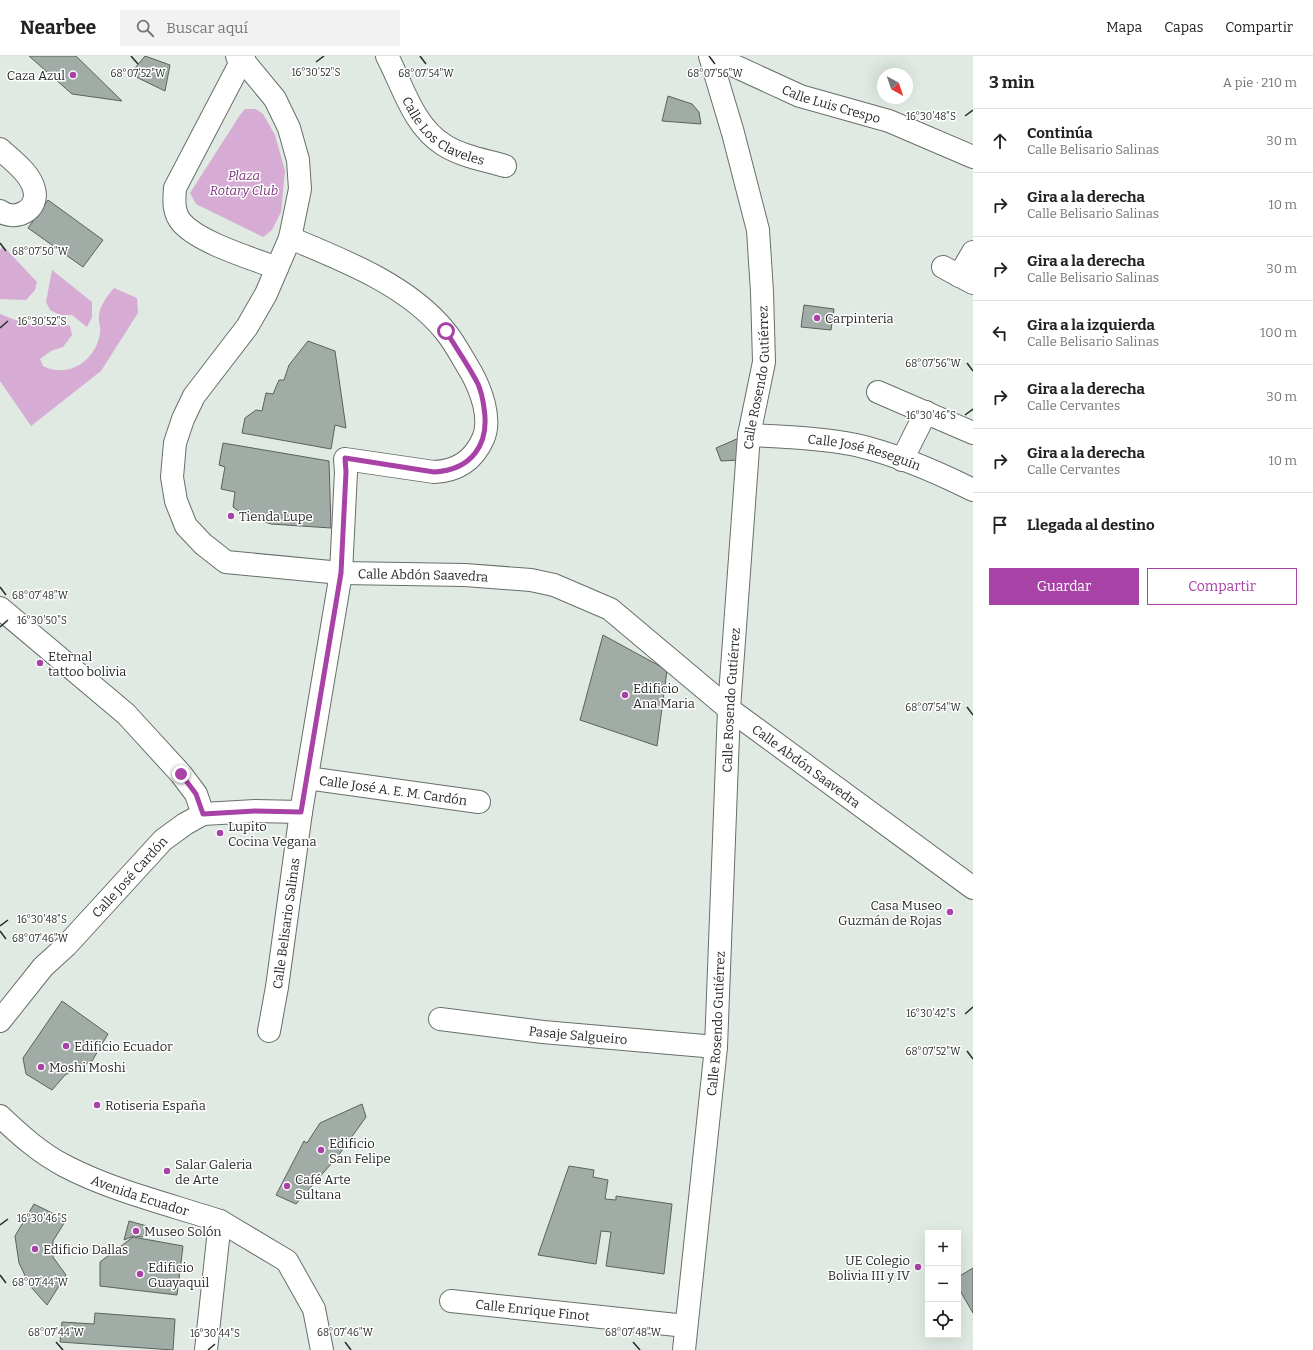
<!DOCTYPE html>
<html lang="es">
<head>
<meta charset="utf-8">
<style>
	body { margin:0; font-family:Bitter,serif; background:#f2f2f2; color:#222 }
	.controls { position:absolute; right:12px; bottom:12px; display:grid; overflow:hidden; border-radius:0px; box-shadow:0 4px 16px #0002 }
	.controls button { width:36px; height:36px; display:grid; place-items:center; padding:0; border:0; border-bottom:1px solid #e0e0e0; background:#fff; color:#222; font:20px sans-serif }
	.compass { position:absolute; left:877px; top:12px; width:36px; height:36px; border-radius:50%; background:#fff; box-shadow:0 4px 16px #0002; rotate:140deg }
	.stop { position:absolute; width:12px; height:12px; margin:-9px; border:3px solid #a842a7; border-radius:50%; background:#fff }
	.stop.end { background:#a842a7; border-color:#fff; box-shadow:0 1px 4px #0008 }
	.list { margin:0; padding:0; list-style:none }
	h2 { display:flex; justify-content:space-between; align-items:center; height:52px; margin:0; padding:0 16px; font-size:17px }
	h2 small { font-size:13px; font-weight:400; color:#767676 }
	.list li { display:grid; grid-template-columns:26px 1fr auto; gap:12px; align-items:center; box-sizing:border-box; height:64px; padding:0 16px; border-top:1px solid #e0e0e0 }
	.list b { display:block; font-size:15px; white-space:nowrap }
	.list p { margin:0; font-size:13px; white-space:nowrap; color:#767676 }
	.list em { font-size:13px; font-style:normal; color:#767676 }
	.actions { display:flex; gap:8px; padding:12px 16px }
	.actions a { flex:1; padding:9px 0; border:1px solid #a842a7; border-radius:0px; text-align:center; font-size:14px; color:#a842a7 }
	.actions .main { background:#a842a7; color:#fff }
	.icon { flex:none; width:22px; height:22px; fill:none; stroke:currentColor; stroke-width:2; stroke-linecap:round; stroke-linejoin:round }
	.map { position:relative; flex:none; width:973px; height:1294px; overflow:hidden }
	header { display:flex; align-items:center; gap:24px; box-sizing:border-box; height:56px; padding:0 20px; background:#fff; border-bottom:1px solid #e0e0e0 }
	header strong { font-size:19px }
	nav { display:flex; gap:22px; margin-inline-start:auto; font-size:14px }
	.search { width:280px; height:36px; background:#f2f2f2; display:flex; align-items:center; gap:10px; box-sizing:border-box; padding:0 14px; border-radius:0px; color:#767676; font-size:15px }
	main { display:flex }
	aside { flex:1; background:#fff }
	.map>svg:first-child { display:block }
	.green { fill:#d6acd4 }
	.building { fill:#a2aca6; stroke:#59625c }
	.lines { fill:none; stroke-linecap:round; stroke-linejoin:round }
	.minor-casing { stroke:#676f6a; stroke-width:24 }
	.major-casing { stroke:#676f6a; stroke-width:24 }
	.minor { stroke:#fff; stroke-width:22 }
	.major { stroke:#fff; stroke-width:22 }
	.route { stroke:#a842a7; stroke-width:5 }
	.ticks { fill:none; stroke:#282b29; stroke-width:1.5 }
	.poi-dot { fill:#a842a7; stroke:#fff; stroke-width:1.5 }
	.labels { text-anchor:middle; stroke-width:3; stroke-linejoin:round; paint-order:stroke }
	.poi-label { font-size:13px; fill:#282b29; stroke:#fff; text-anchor:start }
	.street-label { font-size:13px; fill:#282b29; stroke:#fff }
	.park-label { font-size:13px; font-style:italic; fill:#7d367c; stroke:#fff }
	.ticks-label { font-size:10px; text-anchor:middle; fill:#282b29; stroke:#fff; stroke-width:3; stroke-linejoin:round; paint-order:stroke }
</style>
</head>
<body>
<header>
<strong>Nearbee</strong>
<div class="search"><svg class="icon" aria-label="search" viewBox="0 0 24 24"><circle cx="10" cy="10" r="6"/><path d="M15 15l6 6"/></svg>Buscar aquí</div>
<nav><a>Mapa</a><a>Capas</a><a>Compartir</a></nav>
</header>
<main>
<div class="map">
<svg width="973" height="1294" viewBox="0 0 973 1294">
	<rect width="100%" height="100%" fill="#e0eae3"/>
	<g class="green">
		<path d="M 245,53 L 256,53 L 263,58 L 275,79 L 285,115 L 281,156 L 272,174 L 263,181 L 196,148 L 190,137 L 240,59 Z"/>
		<path d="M 3,190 L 37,226 L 35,234 L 26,244 L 0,243 L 0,194 Z"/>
		<path d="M 52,214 L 92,246 L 92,261 L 87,271 L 72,259 L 60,259 L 50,254 L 46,246 Z"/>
		<path d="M 114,232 L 137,242 L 138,257 L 101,315 L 31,370 L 0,325 L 0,258 C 12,263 26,268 39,269 C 50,269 61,266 70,270 L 72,279 L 63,291 L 51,295 L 40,303 L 43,310 C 68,323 96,305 100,277 C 101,271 98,265 99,259 C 100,249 108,239 114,232 Z"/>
	</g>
	<g class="building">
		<path d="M 29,0 L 76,0 L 122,45 L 72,38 Z"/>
		<path d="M 145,0 L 170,9 L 165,35 L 130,18 Z"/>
		<path d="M 668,40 L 692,48 L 699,56 L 701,68 L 662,65 Z"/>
		<path d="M 48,144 L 103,184 L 83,211 L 28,172 Z"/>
		<path d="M 804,249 L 834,253 L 831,274 L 801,271 Z"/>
		<path d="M 308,285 L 335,295 L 346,372 L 335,369 L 331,393 L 242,377 L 245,362 L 256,354 L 262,355 L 266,337 L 273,338 L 279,324 L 284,324 L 289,309 Z"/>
		<path d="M 739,382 L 739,404 L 721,405 L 716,392 Z"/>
		<path d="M 223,387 L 329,405 L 331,472 L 271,468 L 244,459 L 233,451 L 235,436 L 221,433 L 225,411 L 219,409 Z"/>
		<path d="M 603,579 L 667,614 L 657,690 L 580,664 Z"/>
		<path d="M 62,945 L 108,978 L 92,1005 L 65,1019 L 52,1034 L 26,1018 L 23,1002 Z"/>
		<path d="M 362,1048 L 366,1061 L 338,1100 L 296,1148 L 276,1139 L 304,1085 L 307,1087 L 320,1067 Z"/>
		<path d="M 569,1110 L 594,1114 L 593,1121 L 608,1124 L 605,1143 L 616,1144 L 616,1140 L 672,1148 L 664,1218 L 606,1210 L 611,1176 L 601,1175 L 596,1208 L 538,1199 Z"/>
		<path d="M 34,1148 L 66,1164 L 53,1185 L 53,1201 L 66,1219 L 47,1249 L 30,1230 L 19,1207 L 15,1180 Z"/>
		<path d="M 129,1165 L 147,1170 L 143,1181 L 134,1180 L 124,1184 Z"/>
		<path d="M 133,1181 L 183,1190 L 177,1239 L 100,1230 L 100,1206 Z"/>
		<path d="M 973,1212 L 973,1257 L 958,1231 L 958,1221 Z"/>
		<path d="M 95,1257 L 175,1263 L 173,1294 L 60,1286 L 62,1266 L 94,1268 Z"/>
	</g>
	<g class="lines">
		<g class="minor-casing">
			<g id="minor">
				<path id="s1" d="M 237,0 L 242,3 L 275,43 L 289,72 L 298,104 L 300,133 L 290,182 L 266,238 L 247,271 L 194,340 L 183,363 L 175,387 L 172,421 L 176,445 L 186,470 L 203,488 L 226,506 L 341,517 L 465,519 L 531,524 L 554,529 L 610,553 L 729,653 L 973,832"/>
				<path d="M 244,0 L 175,132 C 174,144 173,157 182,167 C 200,187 251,202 277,212"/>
				<path id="s2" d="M 387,0 C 403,30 413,70 444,89 C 461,100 485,104 505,110"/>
				<path id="s3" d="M 713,0 L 800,40 L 889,65 L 973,101"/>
				<path d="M 0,93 C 12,104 30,117 34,133 C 40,154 15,166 0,155"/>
				<path d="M 943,211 L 973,227"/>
				<path d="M 959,220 L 973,196"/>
				<path d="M 878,336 L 973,377"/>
				<path id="s4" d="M 749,379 C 785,381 821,382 856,389 C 895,398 937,416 973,434"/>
				<path d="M 902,404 L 926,356"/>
				<path d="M 0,552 L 126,658 L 181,718 L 196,738 L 203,758"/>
				<path id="s5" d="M 307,722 L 479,746"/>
				<path id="s6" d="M 440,963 L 543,976 L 716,991"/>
				<path id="s7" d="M 0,965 L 43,911 L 66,890 L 163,784 L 185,768 L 203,758 L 255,755 L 301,756"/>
				<path id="s8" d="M 269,975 L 277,931 L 301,756 L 341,517 L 346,416 L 345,403 L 434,416 C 457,415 473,405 483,383 C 492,363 481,334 471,316 C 463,303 455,287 445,275 C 408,229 343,204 290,182"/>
				<path d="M 220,1165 L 287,1205 L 314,1253 L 322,1294"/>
				<path id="s9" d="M 451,1245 L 686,1270"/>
				<path id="s10" d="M 684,1294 L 716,991 L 729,653 L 749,379 L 764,306 L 762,236 L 758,174 L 733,77 L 710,0"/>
			</g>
		</g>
		<g class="major-casing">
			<g id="major">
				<path id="s11" d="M 0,1060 C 20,1079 40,1097 65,1110 C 113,1135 168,1148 220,1165 L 206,1294"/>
			</g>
		</g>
		<use href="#minor" class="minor"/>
		<use href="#major" class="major"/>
	</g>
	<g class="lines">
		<path class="route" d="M 181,718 L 196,738 L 203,758 L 255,755 L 301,756 L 341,517 L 346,416 L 345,402 L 434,416 C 471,414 490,389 484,352 C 483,344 481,335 478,328 C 469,310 456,292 446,275"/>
	</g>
	<path class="ticks" d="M 131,0 L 138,8M 420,0 L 426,8M 709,0 L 715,8M 316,6 L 324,0M 965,60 L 973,54M 0,187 L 6,195M 0,272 L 8,265M 967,307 L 973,315M 965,359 L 973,353M 0,531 L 6,539M 0,571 L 8,564M 967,651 L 973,659M 0,870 L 8,864M 0,875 L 6,883M 965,958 L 973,951M 967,995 L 973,1003M 0,1169 L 8,1163M 0,1219 L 6,1227M 56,1286 L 63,1294M 345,1286 L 351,1294M 633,1286 L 640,1294M 208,1294 L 215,1288"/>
	<g class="poi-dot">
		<circle cx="73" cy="19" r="4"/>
		<circle cx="817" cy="262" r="4"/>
		<circle cx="231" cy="460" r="4"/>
		<circle cx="40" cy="607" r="4"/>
		<circle cx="625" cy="639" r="4"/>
		<circle cx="220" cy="777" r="4"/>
		<circle cx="950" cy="856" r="4"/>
		<circle cx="66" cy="990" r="4"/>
		<circle cx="41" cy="1011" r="4"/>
		<circle cx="97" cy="1049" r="4"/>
		<circle cx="321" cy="1094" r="4"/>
		<circle cx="167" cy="1115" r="4"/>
		<circle cx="287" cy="1130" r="4"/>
		<circle cx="136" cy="1175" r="4"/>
		<circle cx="35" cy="1193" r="4"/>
		<circle cx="918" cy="1211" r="4"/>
		<circle cx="140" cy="1218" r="4"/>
	</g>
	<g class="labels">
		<g class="poi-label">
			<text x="65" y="24" text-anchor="end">Caza Azul</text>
			<text x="825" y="267">Carpinteria</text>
			<text x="239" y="465">Tienda Lupe</text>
			<text x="48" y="605">Eternal<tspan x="48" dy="15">tattoo bolivia</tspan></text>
			<text x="633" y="637">Edificio<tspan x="633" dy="15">Ana Maria</tspan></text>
			<text x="228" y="775">Lupito<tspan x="228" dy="15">Cocina Vegana</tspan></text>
			<text x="942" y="854" text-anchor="end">Casa Museo<tspan x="942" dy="15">Guzmán de Rojas</tspan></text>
			<text x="74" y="995">Edificio Ecuador</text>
			<text x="49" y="1016">Moshi Moshi</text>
			<text x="105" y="1054">Rotiseria España</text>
			<text x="329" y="1092">Edificio<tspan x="329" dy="15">San Felipe</tspan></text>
			<text x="175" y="1113">Salar Galeria<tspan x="175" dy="15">de Arte</tspan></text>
			<text x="295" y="1128">Café Arte<tspan x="295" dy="15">Sultana</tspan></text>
			<text x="144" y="1180">Museo Solón</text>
			<text x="43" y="1198">Edificio Dallas</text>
			<text x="910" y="1209" text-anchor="end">UE Colegio<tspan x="910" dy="15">Bolivia III y IV</tspan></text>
			<text x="148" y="1216">Edificio<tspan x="148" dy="15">Guayaquil</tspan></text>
		</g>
		<g class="street-label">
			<text dy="5" stroke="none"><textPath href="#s3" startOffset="128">Calle Luis Crespo</textPath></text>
			<text dy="5" stroke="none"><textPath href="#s2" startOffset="98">Calle Los Claveles</textPath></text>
			<text dy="5" stroke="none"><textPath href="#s10" startOffset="976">Calle Rosendo Gutiérrez</textPath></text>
			<text dy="5" stroke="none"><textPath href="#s4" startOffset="117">Calle José Reseguín</textPath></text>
			<text dy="5" stroke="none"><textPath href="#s1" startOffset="776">Calle Abdón Saavedra</textPath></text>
			<text dy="5" stroke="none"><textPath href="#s10" startOffset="652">Calle Rosendo Gutiérrez</textPath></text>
			<text dy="5" stroke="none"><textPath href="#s1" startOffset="1220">Calle Abdón Saavedra</textPath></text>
			<text dy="5" stroke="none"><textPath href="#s5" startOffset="87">Calle José A. E. M. Cardón</textPath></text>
			<text dy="5" stroke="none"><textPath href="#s7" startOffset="194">Calle José Cardón</textPath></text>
			<text dy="5" stroke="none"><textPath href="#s8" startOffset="109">Calle Belisario Salinas</textPath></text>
			<text dy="5" stroke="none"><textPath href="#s10" startOffset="328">Calle Rosendo Gutiérrez</textPath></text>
			<text dy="5" stroke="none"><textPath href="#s6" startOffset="139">Pasaje Salgueiro</textPath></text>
			<text dy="5" stroke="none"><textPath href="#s11" startOffset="163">Avenida Ecuador</textPath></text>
			<text dy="5" stroke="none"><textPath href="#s9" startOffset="82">Calle Enrique Finot</textPath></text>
		</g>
		<g class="park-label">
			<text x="244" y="124">Plaza<tspan x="244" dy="15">Rotary Club</tspan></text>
		</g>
	</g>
	<g class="ticks-label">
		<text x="316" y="20">16°30'52"S</text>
		<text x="138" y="21">68°07'52"W</text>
		<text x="426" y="21">68°07'54"W</text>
		<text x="715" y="21">68°07'56"W</text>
		<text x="931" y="64">16°30'48"S</text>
		<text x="40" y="199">68°07'50"W</text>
		<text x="42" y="269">16°30'52"S</text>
		<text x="933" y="311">68°07'56"W</text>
		<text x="931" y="363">16°30'46"S</text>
		<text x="40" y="543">68°07'48"W</text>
		<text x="42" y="568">16°30'50"S</text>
		<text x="933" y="655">68°07'54"W</text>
		<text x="42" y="867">16°30'48"S</text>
		<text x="40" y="886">68°07'46"W</text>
		<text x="931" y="961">16°30'42"S</text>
		<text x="933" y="999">68°07'52"W</text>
		<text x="42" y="1166">16°30'46"S</text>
		<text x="40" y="1230">68°07'44"W</text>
		<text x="56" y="1280">68°07'44"W</text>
		<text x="345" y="1280">68°07'46"W</text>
		<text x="633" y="1280">68°07'48"W</text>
		<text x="215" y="1281">16°30'44"S</text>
	</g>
</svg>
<div class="controls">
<button>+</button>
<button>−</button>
<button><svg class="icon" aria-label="locate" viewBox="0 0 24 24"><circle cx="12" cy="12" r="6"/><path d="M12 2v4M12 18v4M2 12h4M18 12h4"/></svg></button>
</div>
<svg class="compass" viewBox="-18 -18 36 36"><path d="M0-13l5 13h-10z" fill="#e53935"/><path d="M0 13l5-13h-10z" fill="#767676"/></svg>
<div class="stop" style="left:446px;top:275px"></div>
<div class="stop end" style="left:181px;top:718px"></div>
</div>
<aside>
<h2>3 min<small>A pie · 210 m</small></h2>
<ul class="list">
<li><svg class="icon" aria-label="ahead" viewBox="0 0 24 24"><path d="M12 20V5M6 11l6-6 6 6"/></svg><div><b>Continúa</b><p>Calle Belisario Salinas</p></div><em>30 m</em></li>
<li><svg class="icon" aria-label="right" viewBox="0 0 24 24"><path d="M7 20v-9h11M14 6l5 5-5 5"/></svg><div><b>Gira a la derecha</b><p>Calle Belisario Salinas</p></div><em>10 m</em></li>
<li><svg class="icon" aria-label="right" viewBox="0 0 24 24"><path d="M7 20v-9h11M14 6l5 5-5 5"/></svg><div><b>Gira a la derecha</b><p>Calle Belisario Salinas</p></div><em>30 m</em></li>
<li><svg class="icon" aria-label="left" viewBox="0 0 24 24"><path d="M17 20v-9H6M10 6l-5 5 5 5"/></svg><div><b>Gira a la izquierda</b><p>Calle Belisario Salinas</p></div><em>100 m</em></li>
<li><svg class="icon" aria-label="right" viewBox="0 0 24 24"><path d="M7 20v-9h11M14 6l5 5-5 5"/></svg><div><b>Gira a la derecha</b><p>Calle Cervantes</p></div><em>30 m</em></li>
<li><svg class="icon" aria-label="right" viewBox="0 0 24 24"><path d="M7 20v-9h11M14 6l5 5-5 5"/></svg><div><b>Gira a la derecha</b><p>Calle Cervantes</p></div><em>10 m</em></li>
<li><svg class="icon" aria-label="arrive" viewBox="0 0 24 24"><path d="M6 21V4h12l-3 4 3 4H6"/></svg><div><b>Llegada al destino</b></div></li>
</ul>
<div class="actions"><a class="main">Guardar</a><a>Compartir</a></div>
</aside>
</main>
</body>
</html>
